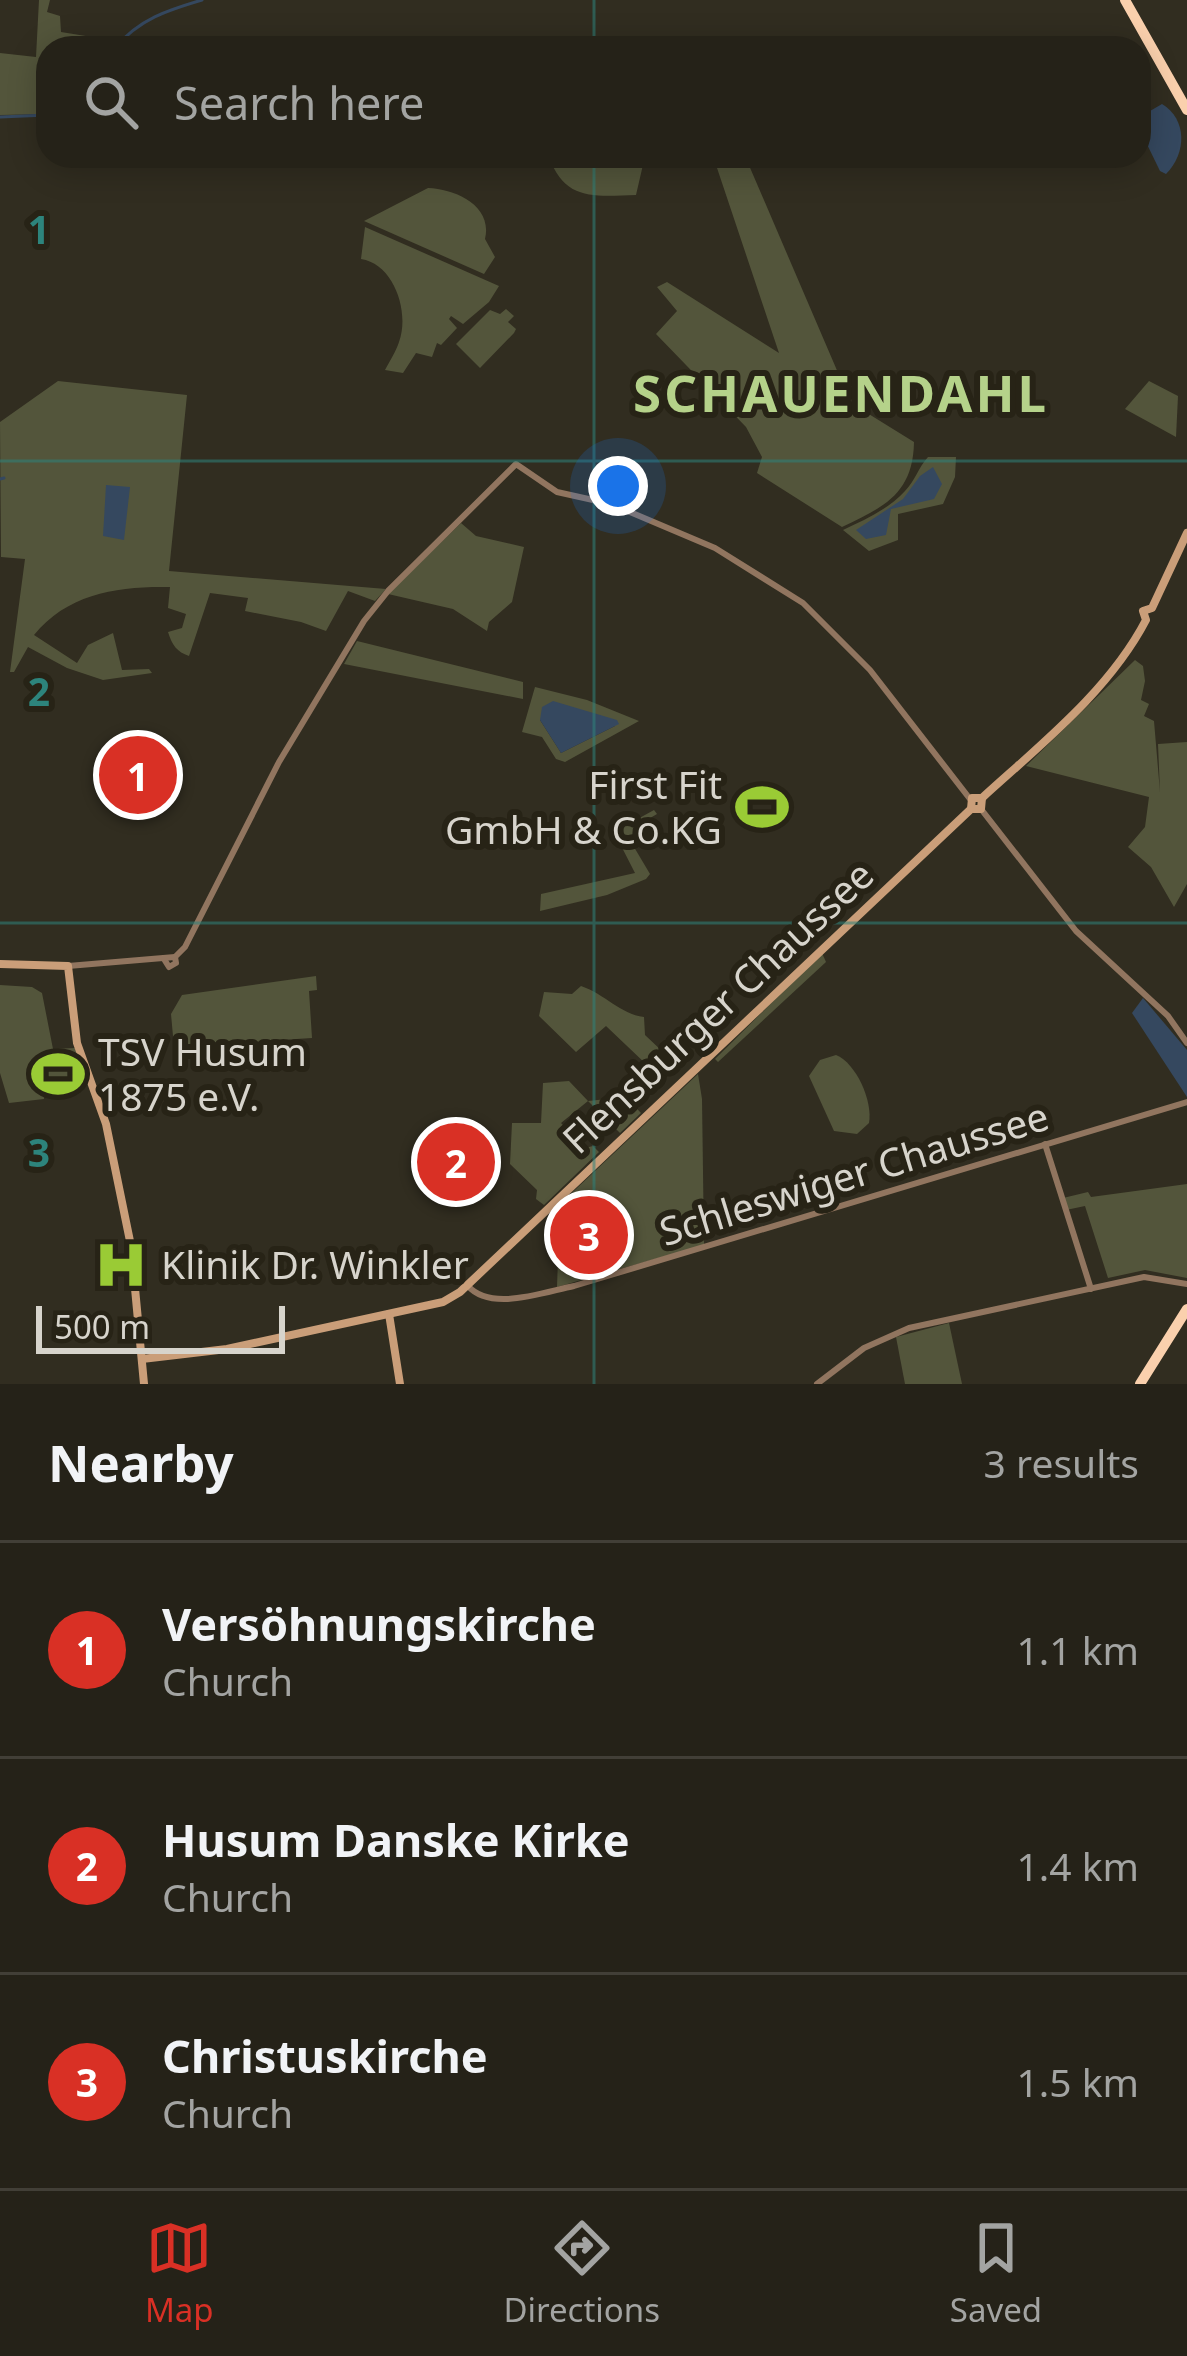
<!DOCTYPE html>
<html lang="en">
<head>
<meta charset="utf-8">
<style>
	body { margin:0; font-family:"Noto Sans",sans-serif; background:#2d2a21; color:#f1f3f6 }
	.scale { position:absolute; left:36px; bottom:30px; width:249px; box-sizing:border-box; padding-left:12px; border:6px solid #d7d4cc; border-top:0; font-size:33px; line-height:42px; white-space:nowrap; color:#d7d4cc; -webkit-text-stroke:9px #272316; paint-order:stroke }
	.you { position:absolute; left:618px; top:486px; width:42px; height:42px; margin:-30px; border:9px solid #fff; border-radius:50%; background:#1a73e8; box-shadow:0 0 0 18px #1a73e833 }
	.badge { display:grid; place-items:center; width:78px; height:78px; border-radius:50%; background:#d93025; color:#fff; font-size:39px; font-weight:700 }
	.pin { position:absolute; translate:-50% -50%; border:6px solid #fff; box-shadow:0 3px 12px #0006 }
	.list { margin:0; padding:0; list-style:none }
	h2 { display:flex; justify-content:space-between; align-items:center; height:156px; margin:0; padding:0 48px; font-size:51px }
	h2 small { font-size:39px; font-weight:400; color:#a3a4a2 }
	.list li { display:grid; grid-template-columns:78px 1fr auto; gap:36px; align-items:center; box-sizing:border-box; height:216px; padding:0 48px; border-top:3px solid #423f37 }
	.list b { display:block; font-size:45px; white-space:nowrap }
	.list p { margin:0; font-size:39px; white-space:nowrap; color:#a3a4a2 }
	.list em { font-size:39px; font-style:normal; color:#a3a4a2 }
	.icon { flex:none; width:66px; height:66px; fill:none; stroke:currentColor; stroke-width:2; stroke-linecap:round; stroke-linejoin:round }
	.map { position:relative; flex:none; width:1187px; height:1384px; overflow:hidden }
	.search { position:absolute; background:#252218; box-shadow:0 6px 30px #0003; left:36px; right:36px; top:36px; height:132px; display:flex; align-items:center; gap:30px; box-sizing:border-box; padding:0 42px; border-radius:36px; color:#a3a4a2; font-size:45px }
	.sheet { height:804px; background:#252218 }
	nav { display:flex; justify-content:space-around; align-items:center; box-sizing:border-box; height:168px; border-top:3px solid #423f37; background:#252218; font-size:33px; color:#a3a4a2 }
	nav a { display:grid; justify-items:center; gap:6px }
	nav .on { color:#d93025 }
	.map>svg:first-child { display:block }
	.green { fill:#53553b; fill-rule:evenodd }
	.water { fill:#35485f }
	.lines { fill:none; stroke-linecap:round; stroke-linejoin:round }
	.stream { stroke:#35485f; stroke-width:3 }
	.tertiary { stroke:#91755f; stroke-width:6 }
	.secondary { stroke:#ca9e79; stroke-width:8 }
	.trunk { stroke:#fad0ad; stroke-width:10 }
	.grid { fill:none; stroke:#2d847c; stroke-width:3; stroke-opacity:0.55 }
	.labels { text-anchor:middle; stroke-width:12; stroke-linejoin:round; paint-order:stroke }
	.poi-label { font-size:39px; fill:#d7d4cc; stroke:#272316; text-anchor:start }
	.street-label { font-size:39px; fill:#d7d4cc; stroke:#272316 }
	.district-label { font-size:51px; font-weight:bold; letter-spacing:3px; fill:#b5d28a; stroke:#272316 }
	.grid-label { font-size:39px; text-anchor:middle; font-weight:bold; fill:#2d847c; stroke:#272316; stroke-width:12; stroke-linejoin:round; paint-order:stroke }
</style>
</head>
<body>
<div class="map">
<svg width="1187" height="1384" viewBox="0 0 1187 1384">
	<rect width="100%" height="100%" fill="#312d20"/>
	<g class="green">
		<path d="M 39,0 L 50,0 L 47,12 L 60,16 L 61,32 L 92,37 L 91,46 L 100,48 L 48,48 L 48,114 L 0,115 L 0,53 L 36,57 Z"/>
		<path d="M 549,156 L 645,156 L 636,195 C 596,196 564,202 549,156 Z"/>
		<path d="M 713,156 L 745,156 L 851,403 L 914,442 C 913,494 884,507 842,527 L 757,473 L 762,457 L 746,427 L 656,334 L 677,311 L 657,287 L 667,282 L 779,353 Z"/>
		<path d="M 428,188 C 456,189 493,206 485,239 L 495,257 L 484,274 L 364,221 Z"/>
		<path d="M 365,227 L 499,286 L 489,302 L 463,324 L 451,316 L 449,319 L 457,328 L 441,345 L 437,343 L 432,357 L 416,353 L 403,373 L 385,370 C 390,361 396,351 399,342 C 410,312 394,264 361,259 Z"/>
		<path d="M 506,309 L 514,316 L 508,322 L 516,329 L 514,333 L 480,368 L 456,344 L 490,310 L 500,314 Z"/>
		<path d="M 58,381 L 187,395 L 169,571 L 386,589 L 375,601 L 348,591 L 326,631 L 301,622 L 245,611 L 248,598 L 210,593 L 189,656 C 177,652 172,645 168,632 L 182,628 L 186,614 L 168,608 L 170,587 C 119,586 68,593 34,635 L 77,663 L 88,645 L 113,633 L 122,670 L 149,669 L 152,673 L 103,680 L 67,668 L 28,647 L 14,672 L 10,672 L 25,559 L 1,557 L 0,422 Z"/>
		<path d="M 1149,381 L 1178,396 L 1176,437 L 1125,409 Z"/>
		<path d="M 928,457 L 956,457 L 955,477 L 943,504 L 898,514 L 898,540 L 869,551 L 843,530 C 864,520 889,509 905,491 C 915,481 918,468 928,457 Z"/>
		<path d="M 461,523 L 476,536 L 524,547 L 512,602 L 489,622 L 487,631 L 453,609 L 388,594 Z"/>
		<path d="M 357,641 L 523,682 L 523,699 L 344,664 Z"/>
		<path d="M 1135,660 L 1143,666 L 1145,681 L 1141,700 L 1149,704 L 1144,716 L 1154,721 L 1160,792 L 1158,744 L 1187,742 L 1187,884 L 1174,907 L 1151,867 L 1128,847 L 1145,827 L 1149,797 L 1026,766 Z"/>
		<path d="M 535,687 L 587,700 L 639,721 L 565,762 L 556,759 L 542,737 L 522,732 ZM 540,720 L 615,726 L 561,753 Z"/>
		<path d="M 654,810 L 657,814 L 640,824 L 645,834 L 631,842 L 650,874 L 646,879 L 607,895 L 540,911 L 541,894 L 635,873 L 614,832 Z"/>
		<path d="M 822,953 L 826,962 L 718,1062 L 715,1059 Z"/>
		<path d="M 316,976 L 317,990 L 309,991 L 312,1038 L 174,1047 L 171,1014 L 182,995 Z"/>
		<path d="M 0,985 L 32,987 L 42,993 L 53,1049 L 75,1048 L 86,1078 L 66,1085 L 43,1086 L 44,1099 L 9,1103 L 0,1073 Z"/>
		<path d="M 581,986 C 605,994 620,1014 644,1017 L 645,1035 L 663,1052 L 647,1065 L 606,1026 L 576,1052 L 539,1016 L 544,992 L 572,994 Z"/>
		<path d="M 836,1055 C 856,1063 873,1101 869,1123 L 857,1134 L 834,1131 L 809,1076 L 820,1060 Z"/>
		<path d="M 698,1074 L 702,1099 L 704,1245 L 557,1287 L 560,1204 Z"/>
		<path d="M 569,1081 L 588,1101 L 626,1097 L 641,1113 L 620,1133 L 588,1101 L 561,1123 L 585,1148 L 593,1146 L 599,1152 L 544,1205 L 536,1199 L 537,1190 L 510,1164 L 512,1123 L 541,1123 L 543,1083 Z"/>
		<path d="M 1187,1184 L 1187,1278 L 1145,1270 L 1108,1278 L 1085,1206 L 1066,1210 L 1063,1198 L 1088,1192 L 1091,1197 Z"/>
		<path d="M 949,1323 L 962,1384 L 905,1384 L 896,1337 Z"/>
	</g>
	<g class="water">
		<path d="M 1162,104 C 1187,119 1187,153 1166,174 L 1160,171 L 1141,132 L 1150,111 Z"/>
		<path d="M 933,467 L 942,484 L 934,499 L 891,509 L 886,535 L 866,539 L 856,530 L 903,499 L 920,476 Z"/>
		<path d="M 106,485 L 130,487 L 124,540 L 103,536 Z"/>
		<path d="M 553,701 L 617,720 L 619,724 L 561,753 L 540,720 L 542,707 Z"/>
		<path d="M 1143,998 L 1187,1050 L 1187,1097 L 1132,1013 Z"/>
	</g>
	<g class="lines">
		<g class="stream">
			<path d="M 115,48 C 139,19 168,10 202,0"/>
			<path d="M 0,117 L 48,115"/>
			<path d="M 0,479 L 4,478"/>
		</g>
		<g class="tertiary">
			<path d="M 981,809 L 1076,931 L 1168,1016 L 1187,1043"/>
			<path d="M 164,959 L 169,967 L 176,963 L 175,957 L 185,947 L 279,762 L 364,621 L 388,591 L 516,464 L 557,492 L 611,504 L 715,548 L 803,603 L 870,670 L 970,799"/>
			<path d="M 68,966 L 175,957"/>
			<path d="M 1045,1144 L 1091,1289"/>
			<path d="M 468,1286 C 491,1312 544,1292 574,1286 L 1187,1102"/>
			<path d="M 817,1384 L 864,1348 L 909,1328 L 1144,1277 L 1187,1284"/>
		</g>
		<g class="secondary">
			<path d="M 971,809 L 972,798 L 982,798"/>
			<path d="M 0,964 L 68,966 L 77,1043 L 106,1124 L 131,1246 L 144,1384"/>
			<path d="M 389,1314 L 400,1384"/>
			<path d="M 142,1359 L 227,1349 L 443,1302 L 460,1292 L 971,809 L 981,809 L 982,798 C 1040,745 1109,691 1146,620 L 1143,611 L 1152,608 L 1187,533"/>
		</g>
		<g class="trunk">
			<path d="M 1125,0 L 1187,110"/>
			<path d="M 1140,1384 L 1187,1309"/>
		</g>
	</g>
	<path class="grid" d="M 594,0 L 594,48M 594,156 L 594,1384M 0,461 L 1187,461M 0,923 L 1187,923"/>
	<defs>
		<g id="stadium-bare" transform="scale(4.14)"><path d="M0-5a6.5 5 0 1 0 0 10a6.5 5 0 1 0 0-10ZM-3.5-1.8h7v3.6h-7Z" fill="#9acb35" stroke="#272316" stroke-width="2.5" paint-order="stroke"/></g>
		<g id="hospital-bare" transform="scale(4.14)"><path d="M-5-5h3v3.5h4V-5h3V5h-3V1.5h-4V5h-3Z" fill="#9acb35" stroke="#272316" stroke-width="2.5" paint-order="stroke"/></g>
	</defs>
	<g fill-rule="evenodd">
		<use href="#stadium-bare" x="762" y="807"/>
		<use href="#stadium-bare" x="58" y="1074"/>
		<use href="#hospital-bare" x="121" y="1265"/>
	</g>
	<g class="labels">
		<g class="poi-label">
			<text x="722" y="799" text-anchor="end">First Fit<tspan x="722" dy="45">GmbH &amp; Co.KG</tspan></text>
			<text x="98" y="1066">TSV Husum<tspan x="98" dy="45">1875 e.V.</tspan></text>
			<text x="161" y="1279">Klinik Dr. Winkler</text>
		</g>
		<g class="street-label">
			<text transform="translate(718 1007) rotate(-43)" y="14">Flensburger Chaussee</text>
			<text transform="translate(854 1174) rotate(-17)" y="14">Schleswiger Chaussee</text>
		</g>
		<g class="district-label">
			<text x="841" y="412">SCHAUENDAHL</text>
		</g>
	</g>
	<g class="grid-label">
		<text x="39" y="244">1</text>
		<text x="39" y="706">2</text>
		<text x="39" y="1167">3</text>
	</g>
</svg>
<div class="scale">500 m</div>
<div class="you"></div>
<div class="pin badge" style="left:138px;top:775px">1</div>
<div class="pin badge" style="left:456px;top:1162px">2</div>
<div class="pin badge" style="left:589px;top:1235px">3</div>
<div class="search"><svg class="icon" aria-label="search" viewBox="0 0 24 24"><circle cx="10" cy="10" r="6"/><path d="M15 15l6 6"/></svg>Search here</div>
</div>
<section class="sheet">
<h2>Nearby<small>3 results</small></h2>
<ul class="list">
<li><span class="badge">1</span><div><b>Versöhnungskirche</b><p>Church</p></div><em>1.1 km</em></li>
<li><span class="badge">2</span><div><b>Husum Danske Kirke</b><p>Church</p></div><em>1.4 km</em></li>
<li><span class="badge">3</span><div><b>Christuskirche</b><p>Church</p></div><em>1.5 km</em></li>
</ul>
</section>
<nav>
<a class="on"><svg class="icon" aria-label="map" viewBox="0 0 24 24"><path d="M3 6l6-2 6 2 6-2v14l-6 2-6-2-6 2zM9 4v14M15 6v14"/></svg>Map</a>
<a><svg class="icon" aria-label="directions" viewBox="0 0 24 24"><path d="M12 3l9 9-9 9-9-9zM9 14v-3h6M13 9l2 2-2 2"/></svg>Directions</a>
<a><svg class="icon" aria-label="saved" viewBox="0 0 24 24"><path d="M7 4h10v16l-5-4-5 4z"/></svg>Saved</a>
</nav>
</body>
</html>
